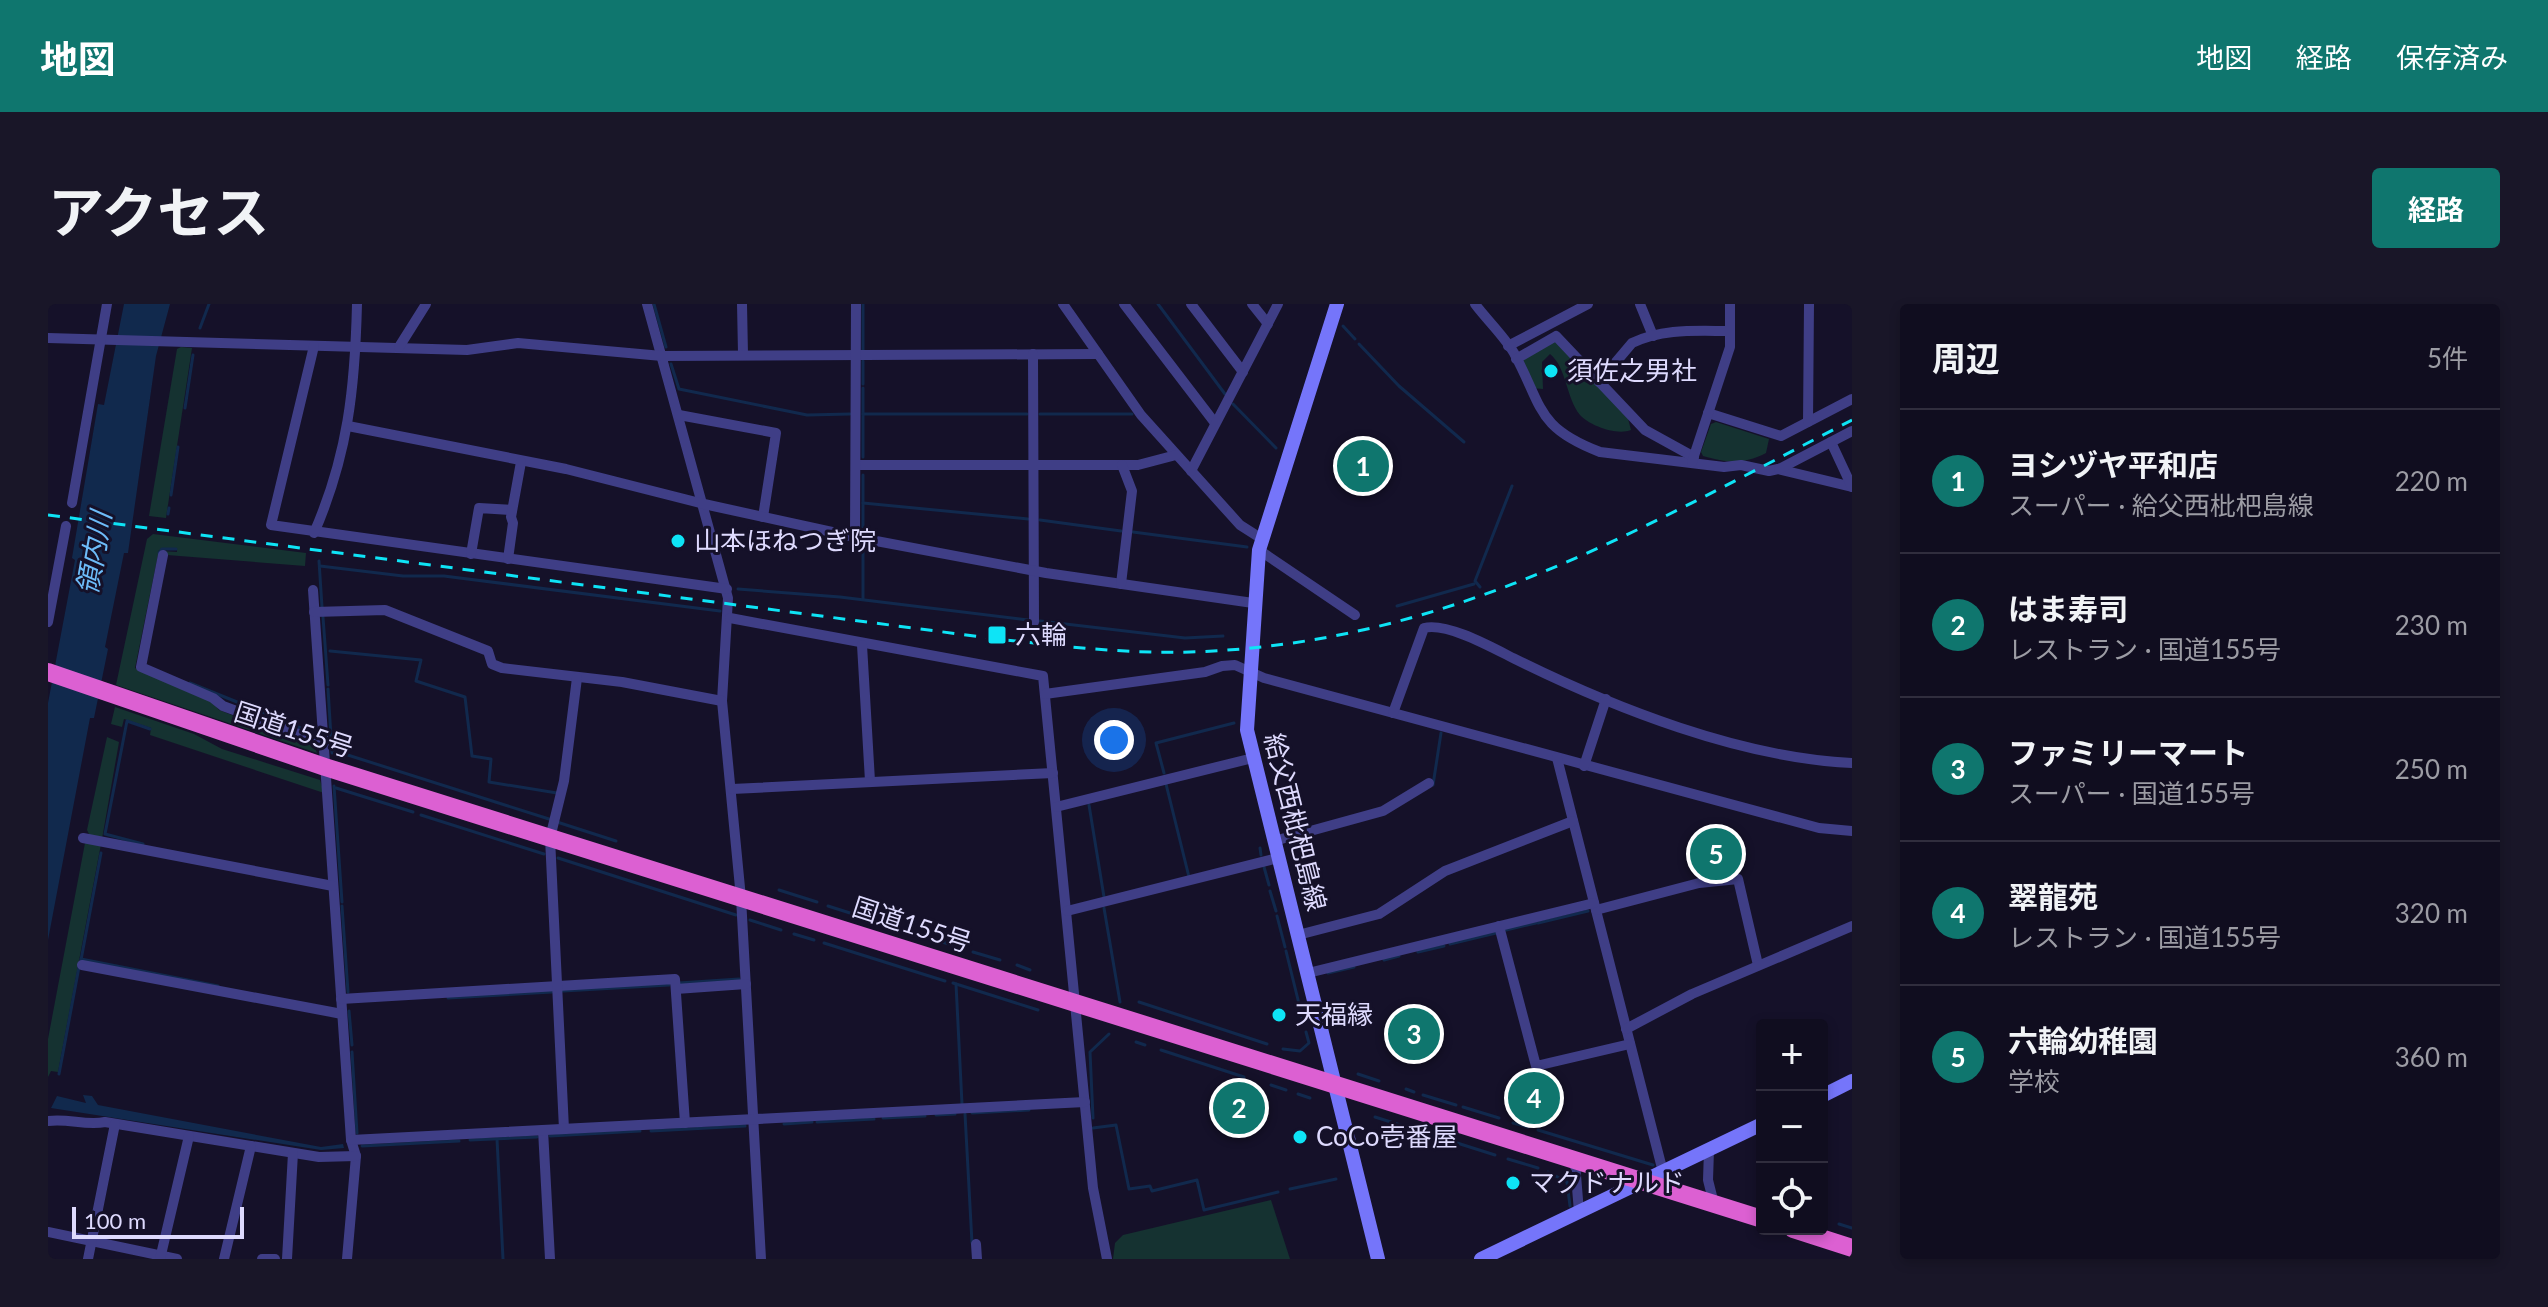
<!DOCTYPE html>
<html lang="ja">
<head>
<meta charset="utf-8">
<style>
	body { margin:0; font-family:Lato,"Noto Sans JP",sans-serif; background:#191628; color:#f1f3f6 }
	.controls { position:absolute; right:24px; bottom:24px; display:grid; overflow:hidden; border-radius:8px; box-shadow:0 4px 12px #0003 }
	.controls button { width:72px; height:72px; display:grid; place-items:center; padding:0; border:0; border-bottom:2px solid #302d3d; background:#100d1f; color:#f1f3f6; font:40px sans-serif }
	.scale { position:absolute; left:24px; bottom:20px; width:172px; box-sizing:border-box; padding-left:8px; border:4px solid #dedafe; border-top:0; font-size:22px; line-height:28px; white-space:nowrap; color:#dedafe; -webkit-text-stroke:6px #151129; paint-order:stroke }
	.you { position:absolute; left:1066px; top:436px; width:28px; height:28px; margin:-20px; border:6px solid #fff; border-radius:50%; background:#1a73e8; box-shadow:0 0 0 12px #1a73e833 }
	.badge { display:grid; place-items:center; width:52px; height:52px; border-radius:50%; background:#0f766e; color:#fff; font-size:26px; font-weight:700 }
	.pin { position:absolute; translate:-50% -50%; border:4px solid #fff; box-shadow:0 2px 8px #0006 }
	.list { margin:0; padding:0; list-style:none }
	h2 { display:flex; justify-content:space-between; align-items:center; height:104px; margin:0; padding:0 32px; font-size:34px }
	h2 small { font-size:26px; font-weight:400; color:#9c9ca4 }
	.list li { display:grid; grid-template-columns:52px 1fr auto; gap:24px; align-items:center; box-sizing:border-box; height:144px; padding:0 32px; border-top:2px solid #302d3d }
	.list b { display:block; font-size:30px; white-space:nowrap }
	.list p { margin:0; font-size:26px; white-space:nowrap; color:#9c9ca4 }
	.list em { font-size:26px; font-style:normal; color:#9c9ca4 }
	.icon { flex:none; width:44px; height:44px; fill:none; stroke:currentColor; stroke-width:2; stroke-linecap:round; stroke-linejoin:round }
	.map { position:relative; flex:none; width:1804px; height:955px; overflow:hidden; border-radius:8px }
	header { display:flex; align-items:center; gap:48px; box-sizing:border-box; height:112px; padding:0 40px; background:#0f766e; color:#fff }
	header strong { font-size:38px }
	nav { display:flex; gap:44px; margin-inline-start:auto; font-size:28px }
	.intro { display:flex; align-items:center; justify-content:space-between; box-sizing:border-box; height:192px; padding:0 48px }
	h1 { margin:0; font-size:56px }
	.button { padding:20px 36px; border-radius:8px; background:#0f766e; color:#fff; font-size:28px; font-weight:700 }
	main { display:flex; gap:48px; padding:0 48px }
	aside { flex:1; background:#100d1f; border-radius:8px; box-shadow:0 4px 12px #0003 }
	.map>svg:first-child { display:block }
	.green { fill:#153231 }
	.water { fill:#11294d }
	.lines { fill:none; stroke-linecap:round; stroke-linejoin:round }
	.stream { stroke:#11294d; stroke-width:3 }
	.minor { stroke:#3f3e86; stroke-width:10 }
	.secondary { stroke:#7575fa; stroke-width:14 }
	.trunk { stroke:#dc60d2; stroke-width:18 }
	.rail { stroke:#0ee4f6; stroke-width:3; stroke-dasharray:12 10; stroke-linecap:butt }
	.poi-dot { fill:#0ee4f6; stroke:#151129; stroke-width:3 }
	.labels { text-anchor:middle; stroke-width:6; stroke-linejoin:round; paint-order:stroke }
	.poi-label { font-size:26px; fill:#dedafe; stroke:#151129; text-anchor:start }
	.street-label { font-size:26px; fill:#dedafe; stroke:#151129 }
	.water-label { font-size:28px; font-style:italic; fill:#6dbcf9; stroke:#151129 }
</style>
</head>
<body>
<header>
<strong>地図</strong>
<nav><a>地図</a><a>経路</a><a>保存済み</a></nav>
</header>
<div class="intro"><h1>アクセス</h1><a class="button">経路</a></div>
<main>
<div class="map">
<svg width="1804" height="955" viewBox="0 0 1804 955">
	<rect width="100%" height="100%" fill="#151129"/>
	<g class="green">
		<path d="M 1507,37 L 1579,111 L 1583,126 C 1568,132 1541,121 1532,111 C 1518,94 1519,64 1502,50 L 1494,58 L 1495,85 L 1484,84 L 1475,55 Z"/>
		<path d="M 133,43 L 144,44 L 118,214 L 101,212 L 129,45 Z"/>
		<path d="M 1668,118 L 1721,135 L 1718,149 C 1694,161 1680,159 1655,152 L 1653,148 L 1663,120 Z"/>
		<path d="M 105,230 L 258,249 L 257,262 L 119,251 L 114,247 L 129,248 L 129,245 L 111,246 L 87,364 L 163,397 L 171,406 L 248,436 L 265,439 L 269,449 L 68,381 L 99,235 Z"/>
		<path d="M 67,403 L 146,430 L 174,445 L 272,476 L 276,489 L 102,431 L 103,424 L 76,415 L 74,423 L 63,420 Z"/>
		<path d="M 59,433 L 71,438 L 54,535 L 42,532 L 39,526 Z"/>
		<path d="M 37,539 L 53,540 L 10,768 L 3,767 L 0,773 L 0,735 Z"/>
		<path d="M 1223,896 L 1242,955 L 1065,955 L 1067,939 L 1075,931 Z"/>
	</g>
	<g class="water">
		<path d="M 76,0 L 122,0 L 108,52 L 80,249 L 76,249 L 57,343 L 60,345 L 46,414 L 42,414 L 0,636 L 0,399 L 27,256 L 24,254 L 50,100 L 56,101 Z"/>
		<path d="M 35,791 L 44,792 L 50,801 L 273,843 L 295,840 L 296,844 L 273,846 L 3,804 L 9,792 L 38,799 Z"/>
	</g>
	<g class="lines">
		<g class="stream">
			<path d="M 606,0 L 618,43"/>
			<path d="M 815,0 L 815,47"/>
			<path d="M 1110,0 L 1177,90"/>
			<path d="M 1295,22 L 1307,35"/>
			<path d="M 152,24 L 161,0"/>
			<path d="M 1311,40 L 1351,82 L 1416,138"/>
			<path d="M 815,57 L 815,80"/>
			<path d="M 623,60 L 631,85 L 759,111 L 802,110"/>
			<path d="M 815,84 L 815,153"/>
			<path d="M 1185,100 L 1228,144"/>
			<path d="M 137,104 L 145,51"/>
			<path d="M 815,110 L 979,110"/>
			<path d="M 992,110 L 1084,110"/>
			<path d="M 815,171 L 815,229"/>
			<path d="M 123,191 L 130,143"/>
			<path d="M 815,199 L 980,215"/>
			<path d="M 120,210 L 121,204"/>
			<path d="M 992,216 L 1073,227"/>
			<path d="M 1085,228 L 1199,243"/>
			<path d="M 111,249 L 114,245 L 128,245"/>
			<path d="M 271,257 L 274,303"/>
			<path d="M 272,262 L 355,272 L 396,272 L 672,307"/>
			<path d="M 1432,283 L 1427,277 L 1464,182"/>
			<path d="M 690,285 L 792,293 L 980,316"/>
			<path d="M 815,295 L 815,244"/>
			<path d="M 1349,302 L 1426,280"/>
			<path d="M 275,313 L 280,381"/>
			<path d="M 992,317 L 1137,334 L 1175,332"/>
			<path d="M 282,347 L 373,356 L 368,377 L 417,393 L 424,452 L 443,455 L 441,478 L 509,489"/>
			<path d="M 142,379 L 194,400"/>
			<path d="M 280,385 L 284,449"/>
			<path d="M 204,404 L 260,427"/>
			<path d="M 284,446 L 501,515"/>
			<path d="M 1116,469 L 1108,439 L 1186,419"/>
			<path d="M 1118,480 L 1141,573"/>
			<path d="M 1385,481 L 1393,429"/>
			<path d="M 286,482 L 294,598"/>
			<path d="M 288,484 L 365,508"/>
			<path d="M 1041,501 L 1056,593"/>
			<path d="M 373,511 L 496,550"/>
			<path d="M 509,518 L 568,537"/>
			<path d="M 95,540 L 57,530 L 79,417 L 102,425"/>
			<path d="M 1212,544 L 1213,551"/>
			<path d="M 510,554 L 688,611"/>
			<path d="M 1216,563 L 1221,581"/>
			<path d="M 731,586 L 769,598"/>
			<path d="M 1222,587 L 1228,607"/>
			<path d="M 294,602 L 300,688"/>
			<path d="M 780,602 L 824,616"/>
			<path d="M 1056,604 L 1072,698"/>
			<path d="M 1229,612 L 1237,643"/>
			<path d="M 702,616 L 733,626"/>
			<path d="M 833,619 L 847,623"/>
			<path d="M 1490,619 L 1540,607"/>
			<path d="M 1458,626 L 1488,619"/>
			<path d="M 864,629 L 874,631"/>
			<path d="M 746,630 L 766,636"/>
			<path d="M 890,637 L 905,641"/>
			<path d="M 776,639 L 897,677"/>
			<path d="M 1402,640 L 1448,629"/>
			<path d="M 1238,647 L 1253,708"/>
			<path d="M 925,648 L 952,656"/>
			<path d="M 1370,648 L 1396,642"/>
			<path d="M 33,655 L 170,682"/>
			<path d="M 33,656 L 53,549"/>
			<path d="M 1336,656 L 1351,652"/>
			<path d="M 969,661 L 982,666"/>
			<path d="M 1280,669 L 1306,663"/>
			<path d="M 631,679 L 691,675"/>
			<path d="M 905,679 L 990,706"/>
			<path d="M 908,680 L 914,800"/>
			<path d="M 515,687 L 621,681"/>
			<path d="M 400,694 L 504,688"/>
			<path d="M 1091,698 L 1219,740"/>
			<path d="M 301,707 L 304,741"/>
			<path d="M 1254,714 L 1256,719"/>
			<path d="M 1088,738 L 1097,741"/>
			<path d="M 1235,745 L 1252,747 L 1261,739 L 1258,728"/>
			<path d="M 1113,746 L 1196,773"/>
			<path d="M 304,748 L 309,829"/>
			<path d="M 11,770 L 31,663"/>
			<path d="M 1310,770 L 1331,777"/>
			<path d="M 1223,781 L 1238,786"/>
			<path d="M 1358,785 L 1366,788"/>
			<path d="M 1250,790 L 1262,794"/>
			<path d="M 1375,791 L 1408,801"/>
			<path d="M 1415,803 L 1451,814"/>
			<path d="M 924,809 L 981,806"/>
			<path d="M 917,810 L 924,939"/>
			<path d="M 888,811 L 907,810"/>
			<path d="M 1327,813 L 1447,851"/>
			<path d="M 835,814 L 877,812"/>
			<path d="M 1045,814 L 1042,748 L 1061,730"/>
			<path d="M 769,818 L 826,815"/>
			<path d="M 1465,819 L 1480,823"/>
			<path d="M 736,820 L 764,818"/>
			<path d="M 1045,824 L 1068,821 L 1081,885 L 1102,882 L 1104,887 L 1149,876 L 1156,906 L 1230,888"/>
			<path d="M 1490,826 L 1605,861"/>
			<path d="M 603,827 L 697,822"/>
			<path d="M 502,832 L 592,827"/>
			<path d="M 449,835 L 455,955"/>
			<path d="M 422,836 L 489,833"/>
			<path d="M 314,842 L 411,837"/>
			<path d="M 1460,855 L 1490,864"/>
			<path d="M 1500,868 L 1519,878 L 1522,902"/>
			<path d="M 1242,885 L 1288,875"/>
			<path d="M 1774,915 L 1777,916"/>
			<path d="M 1791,920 L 1804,924"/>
		</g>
		<g class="minor">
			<path d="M 599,0 L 680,294 L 674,397 L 693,594 L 713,955"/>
			<path d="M 694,0 L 695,50"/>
			<path d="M 1015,0 L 1093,111 L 1192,221 L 1214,235"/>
			<path d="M 1076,0 L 1167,119"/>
			<path d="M 1143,0 L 1195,68"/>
			<path d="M 1204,0 L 1220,20"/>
			<path d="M 1427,0 C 1439,16 1456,32 1466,49 C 1495,102 1487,123 1552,148 L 1676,163 L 1693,161 L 1721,167 L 1730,165 L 1804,183"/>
			<path d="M 1592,0 L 1605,32"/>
			<path d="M 0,34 L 419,46 L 470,39 L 614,52 L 1050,50"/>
			<path d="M 266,42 L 223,221 L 679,285"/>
			<path d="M 1460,42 L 1540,0"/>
			<path d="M 351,43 L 378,0"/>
			<path d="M 985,50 L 986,318"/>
			<path d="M 1468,55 L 1508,32 L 1597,126 L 1646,153"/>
			<path d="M 1551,78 L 1584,39 C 1615,24 1649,27 1682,27"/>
			<path d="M 1660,109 L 1733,132 L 1804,95"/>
			<path d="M 631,111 L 728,129 L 715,213"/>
			<path d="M 1760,118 L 1761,0"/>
			<path d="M 300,122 L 518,165 L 656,200 L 807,233 L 998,269 L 1205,299"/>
			<path d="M 1783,138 L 1804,183"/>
			<path d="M 1644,158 L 1682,43 L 1682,0"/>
			<path d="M 808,161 L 1090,161 L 1128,151"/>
			<path d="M 1731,165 L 1804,127"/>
			<path d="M 1143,167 L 1230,0"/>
			<path d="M 24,199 L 59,0"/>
			<path d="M 266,229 C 300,151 307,84 309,0"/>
			<path d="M 807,233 L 808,0"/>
			<path d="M 1211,246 L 1307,311"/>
			<path d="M 423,250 L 431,204 L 464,206"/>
			<path d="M 115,251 L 93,363 L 165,394 L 175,402 L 275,439"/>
			<path d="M 460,255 L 465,219 L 463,213 L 473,158"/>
			<path d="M 1073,280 L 1084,187 L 1074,161"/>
			<path d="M 265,286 L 303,836 L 308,852 L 299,955"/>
			<path d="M 266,308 L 337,306 L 440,347 L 444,360 L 454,364 L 574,378 L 674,397"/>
			<path d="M 682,314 L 995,372 L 1045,884 L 1059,955"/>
			<path d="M 0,318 L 18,222"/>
			<path d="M 814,341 L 822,477"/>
			<path d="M 997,390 L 1157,368 L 1174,362 L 1187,361 L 1216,374 L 1771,524 L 1804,527"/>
			<path d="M 1345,409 L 1376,324 C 1399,318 1445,344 1467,355 C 1566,404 1693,454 1804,459"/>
			<path d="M 1509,454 L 1615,868"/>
			<path d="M 1536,462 L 1558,395"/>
			<path d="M 684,485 L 1005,469"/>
			<path d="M 1008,503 L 1205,454"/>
			<path d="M 35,534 L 285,582"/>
			<path d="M 1226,537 L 1335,507 L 1381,479"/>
			<path d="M 1548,606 L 1651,579 L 1690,575 L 1710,661"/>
			<path d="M 1019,607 L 1230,554"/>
			<path d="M 1451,622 L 1488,762 L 1582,740"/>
			<path d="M 1250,631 L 1331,610 L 1397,567 L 1525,517"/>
			<path d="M 34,661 L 294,710"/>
			<path d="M 1260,669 L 1546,599"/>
			<path d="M 628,685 L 698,680"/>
			<path d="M 293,695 L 627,675 L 637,819"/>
			<path d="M 1578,725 L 1644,690 L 1804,622"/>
			<path d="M 0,817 C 20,814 38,822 57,818 L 271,853 L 308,852"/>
			<path d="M 516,825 L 502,534 L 516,477 L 529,374"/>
			<path d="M 495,826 L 502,955"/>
			<path d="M 303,836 L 1037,798"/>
			<path d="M 1661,846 L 1660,876 L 1666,900"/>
			<path d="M 1527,859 L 1531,908"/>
			<path d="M 0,928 L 129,955"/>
			<path d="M 928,940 L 929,955"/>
			<path d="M 40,955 L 67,820"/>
			<path d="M 112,955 L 141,832"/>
			<path d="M 176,955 L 203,842"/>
			<path d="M 214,955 L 227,955"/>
			<path d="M 239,955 L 245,849"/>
		</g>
		<g class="secondary">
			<path d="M 1289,0 L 1211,246 L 1199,426 L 1330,955"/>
			<path d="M 1774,792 L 1804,777"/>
			<path d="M 1433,955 L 1714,820"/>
		</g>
		<g class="trunk">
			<path d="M 0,368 L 277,463 L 1714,915"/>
			<path d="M 1745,925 L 1804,944"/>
		</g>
		<path class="rail" d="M 0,211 L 949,335 C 1013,342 1077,350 1142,348 C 1397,340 1585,229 1804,116"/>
	</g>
	<g class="poi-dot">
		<circle cx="1503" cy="67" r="8"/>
		<circle cx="630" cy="237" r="8"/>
		<rect x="939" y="321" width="20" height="20" rx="4"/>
		<circle cx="1231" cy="711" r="8"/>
		<circle cx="1252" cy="833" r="8"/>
		<circle cx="1465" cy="879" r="8"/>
	</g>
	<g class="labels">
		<g class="poi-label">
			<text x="1519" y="76">須佐之男社</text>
			<text x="646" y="246">山本ほねつぎ院</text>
			<text x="967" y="340">六輪</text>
			<text x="1247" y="720">天福縁</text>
			<text x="1268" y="842">CoCo壱番屋</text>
			<text x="1481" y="888">マクドナルド</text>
		</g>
		<g class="street-label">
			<text transform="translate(246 426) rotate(18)" y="9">国道155号</text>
			<text transform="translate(1247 518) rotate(76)" y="9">給父西枇杷島線</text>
			<text transform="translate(864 621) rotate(18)" y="9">国道155号</text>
		</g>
		<g class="water-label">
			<text transform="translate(46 249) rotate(-80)" y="10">領内川</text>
		</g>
	</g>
</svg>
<div class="controls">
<button>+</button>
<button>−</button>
<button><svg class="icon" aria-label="locate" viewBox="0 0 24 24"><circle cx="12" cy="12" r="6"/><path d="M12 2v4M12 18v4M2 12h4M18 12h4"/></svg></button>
</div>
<div class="scale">100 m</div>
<div class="you"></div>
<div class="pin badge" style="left:1315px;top:162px">1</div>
<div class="pin badge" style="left:1191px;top:804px">2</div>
<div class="pin badge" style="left:1366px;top:730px">3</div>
<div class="pin badge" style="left:1486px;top:794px">4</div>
<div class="pin badge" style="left:1668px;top:550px">5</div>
</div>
<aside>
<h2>周辺<small>5件</small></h2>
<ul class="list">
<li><span class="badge">1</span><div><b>ヨシヅヤ平和店</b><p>スーパー · 給父西枇杷島線</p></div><em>220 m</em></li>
<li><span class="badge">2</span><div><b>はま寿司</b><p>レストラン · 国道155号</p></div><em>230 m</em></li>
<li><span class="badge">3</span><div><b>ファミリーマート</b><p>スーパー · 国道155号</p></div><em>250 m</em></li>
<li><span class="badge">4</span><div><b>翠龍苑</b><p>レストラン · 国道155号</p></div><em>320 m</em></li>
<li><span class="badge">5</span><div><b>六輪幼稚園</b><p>学校</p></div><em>360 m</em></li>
</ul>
</aside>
</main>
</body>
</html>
